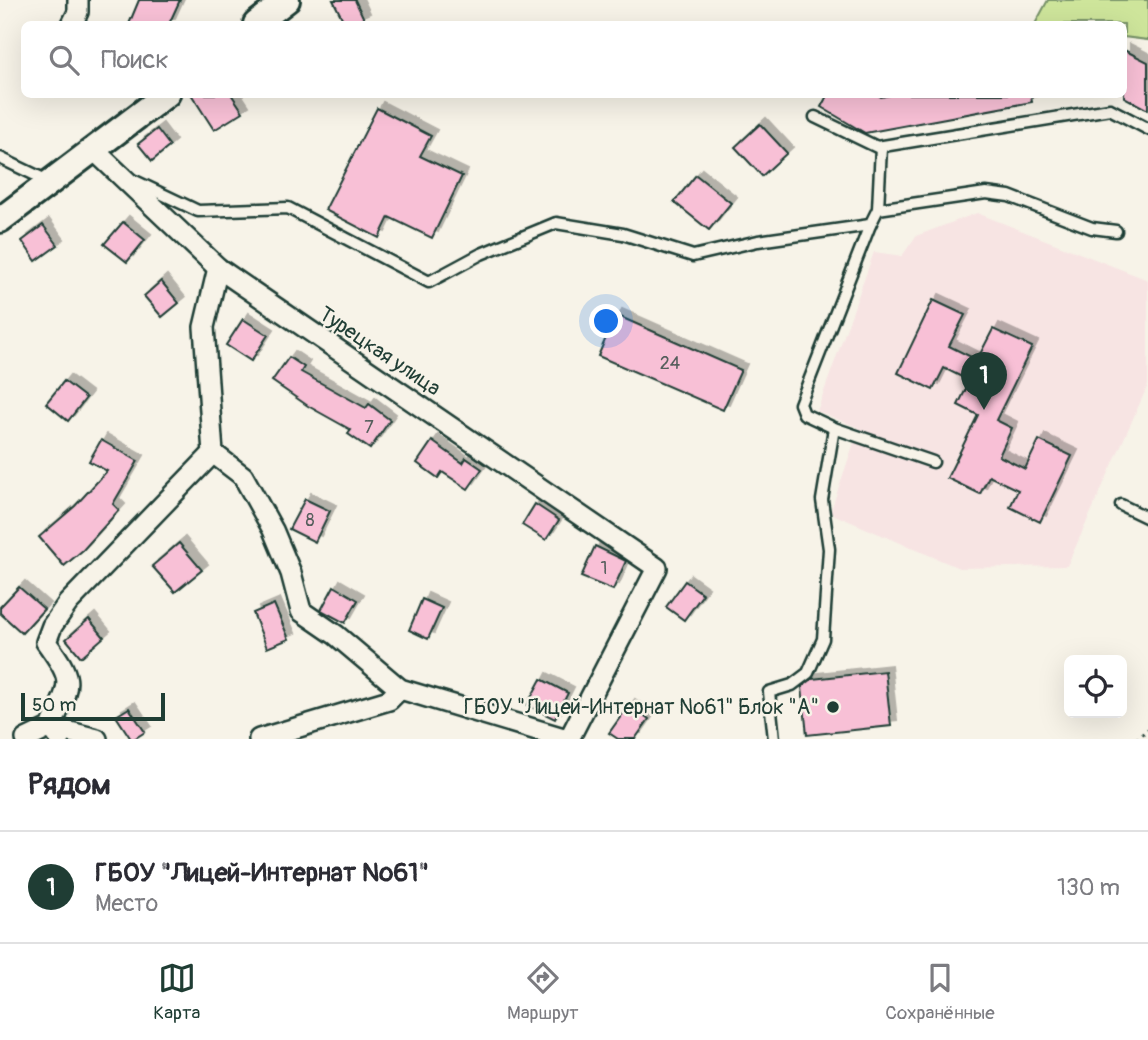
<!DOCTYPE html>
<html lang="ru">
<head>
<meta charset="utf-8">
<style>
	body { margin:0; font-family:Pangolin,sans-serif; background:#f2f2f3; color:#2b2b33 }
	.controls { position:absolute; right:21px; bottom:21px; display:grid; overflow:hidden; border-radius:10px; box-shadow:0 7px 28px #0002 }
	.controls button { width:63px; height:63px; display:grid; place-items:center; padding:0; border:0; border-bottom:2px solid #e1e1e2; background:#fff; color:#2b2b33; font:35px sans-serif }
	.scale { position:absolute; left:21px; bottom:18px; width:144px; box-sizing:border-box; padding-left:7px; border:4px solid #1f3d34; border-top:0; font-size:19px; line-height:24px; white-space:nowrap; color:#1f3d34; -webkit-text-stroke:5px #f7f3e8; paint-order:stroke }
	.you { position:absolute; left:607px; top:322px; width:24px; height:24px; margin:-18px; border:5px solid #fff; border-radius:50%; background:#1a73e8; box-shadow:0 0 0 10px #1a73e833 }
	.badge { display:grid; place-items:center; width:46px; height:46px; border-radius:50%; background:#1f3d34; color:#fff; font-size:23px; font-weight:700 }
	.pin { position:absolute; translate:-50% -58px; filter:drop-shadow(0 2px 4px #0008) }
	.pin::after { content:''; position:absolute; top:37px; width:24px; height:21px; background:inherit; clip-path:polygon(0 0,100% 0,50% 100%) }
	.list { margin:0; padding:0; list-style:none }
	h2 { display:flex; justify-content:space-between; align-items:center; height:91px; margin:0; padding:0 28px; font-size:30px }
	h2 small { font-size:23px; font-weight:400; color:#7c7c81 }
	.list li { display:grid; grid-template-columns:46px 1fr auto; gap:21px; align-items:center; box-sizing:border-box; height:112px; padding:0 28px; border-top:2px solid #e1e1e2 }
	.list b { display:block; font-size:26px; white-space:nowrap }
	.list p { margin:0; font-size:23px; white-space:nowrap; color:#7c7c81 }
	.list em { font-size:23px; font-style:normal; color:#7c7c81 }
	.icon { flex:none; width:38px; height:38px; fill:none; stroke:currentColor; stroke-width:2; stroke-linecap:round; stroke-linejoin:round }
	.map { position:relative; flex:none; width:1148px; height:739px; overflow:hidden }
	.search { position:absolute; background:#fff; box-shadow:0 7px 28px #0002; left:21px; right:21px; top:21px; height:77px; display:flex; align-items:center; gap:18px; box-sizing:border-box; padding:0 24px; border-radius:10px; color:#7c7c81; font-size:26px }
	.sheet { height:203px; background:#fff }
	nav { display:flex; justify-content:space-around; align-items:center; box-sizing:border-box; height:98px; border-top:2px solid #e1e1e2; background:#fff; font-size:19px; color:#7c7c81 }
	nav a { display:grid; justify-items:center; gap:4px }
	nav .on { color:#1f3d34 }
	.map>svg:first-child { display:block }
	.built { fill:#f7e4e3 }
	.green { fill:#cee59b; stroke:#769168; stroke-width:2 }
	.building { fill:#f8c0d6; stroke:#1f3d34; stroke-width:2; filter:url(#shadow) }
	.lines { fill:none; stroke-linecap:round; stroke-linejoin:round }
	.service-casing { stroke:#1f3d34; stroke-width:15 }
	.minor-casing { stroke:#1f3d34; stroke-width:24 }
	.tertiary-casing { stroke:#1f3d34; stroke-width:30 }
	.path { stroke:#1f3d34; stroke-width:3.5; stroke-dasharray:2 5; stroke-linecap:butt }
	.service { stroke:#f7f3e8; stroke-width:10 }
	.minor { stroke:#f7f3e8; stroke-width:19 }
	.tertiary { stroke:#f7f3e8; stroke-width:24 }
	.poi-dot { fill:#1f3d34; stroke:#f7f3e8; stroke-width:2.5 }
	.labels { text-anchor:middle; stroke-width:5; stroke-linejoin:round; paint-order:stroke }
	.number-label { font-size:18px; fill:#555e5c }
	.street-label { font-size:21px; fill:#1f3d34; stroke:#f7f3e8 }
	.poi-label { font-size:21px; fill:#1f3d34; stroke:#f7f3e8; text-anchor:end }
</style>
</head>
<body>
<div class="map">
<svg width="1148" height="739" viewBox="0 0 1148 739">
	<defs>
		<filter id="shadow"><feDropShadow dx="6" dy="-6" stdDeviation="0" flood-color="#0004"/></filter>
	</defs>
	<rect width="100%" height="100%" fill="#f7f3e8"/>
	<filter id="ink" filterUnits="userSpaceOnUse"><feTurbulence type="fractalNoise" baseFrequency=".0143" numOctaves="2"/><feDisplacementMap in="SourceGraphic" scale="14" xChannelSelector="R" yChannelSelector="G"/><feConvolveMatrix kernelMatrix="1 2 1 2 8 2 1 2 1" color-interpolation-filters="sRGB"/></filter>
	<g filter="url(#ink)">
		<path class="built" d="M 977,213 L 1148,280 L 1148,385 L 1067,566 L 959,568 L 830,513 L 859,428 L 817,411 L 874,252 L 902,256 L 916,236 Z"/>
		<path class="green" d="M 1048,0 L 1148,0 L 1148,40 L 1124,37 L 1124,24 L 1035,24 Z"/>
		<g class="building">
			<path d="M 139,0 L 180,0 L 169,24 L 129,24 Z"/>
			<path d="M 333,0 L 355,0 L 364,19 L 353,24 L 345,24 Z"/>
			<path d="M 1124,50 L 1148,62 L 1148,110 L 1124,97 Z"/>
			<path d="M 191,94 L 231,94 L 243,112 L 214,130 Z"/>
			<path d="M 828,94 L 877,94 L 881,97 L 895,94 L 1031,94 L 1032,102 L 865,133 L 821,107 Z"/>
			<path d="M 377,108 L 431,136 L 420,156 L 462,176 L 432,238 L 389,217 L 379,238 L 325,210 Z"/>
			<path d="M 760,124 L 787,153 L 762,176 L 735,147 Z"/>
			<path d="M 157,129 L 170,146 L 152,161 L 138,144 Z"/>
			<path d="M 696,175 L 731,203 L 709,230 L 674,202 Z"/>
			<path d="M 123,222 L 145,240 L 127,262 L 104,244 Z"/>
			<path d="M 43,225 L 58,245 L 36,261 L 22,241 Z"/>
			<path d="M 161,281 L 179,303 L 162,317 L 144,296 Z"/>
			<path d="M 933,300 L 965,315 L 949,346 L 977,360 L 993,329 L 1032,347 L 996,420 L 1012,428 L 999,456 L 1025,469 L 1039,440 L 1072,456 L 1040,522 L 1010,507 L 1018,490 L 989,476 L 980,494 L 947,478 L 978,415 L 958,405 L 970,381 L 944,368 L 933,390 L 898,373 Z"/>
			<path d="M 616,315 L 741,370 L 723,410 L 598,356 Z"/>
			<path d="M 243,319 L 268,335 L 251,361 L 226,345 Z"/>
			<path d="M 289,357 L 304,367 L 301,372 L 366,408 L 369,404 L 390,420 L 370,449 L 348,434 L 351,430 L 308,406 L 272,381 Z"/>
			<path d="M 64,381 L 86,398 L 68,421 L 46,403 Z"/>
			<path d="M 101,440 L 138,461 L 113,504 L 119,510 L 83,550 L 64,566 L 39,537 L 75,506 L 107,471 L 89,461 Z"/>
			<path d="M 432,441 L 463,463 L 466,458 L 482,469 L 468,489 L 442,472 L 438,478 L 417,463 Z"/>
			<path d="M 305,499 L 330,511 L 315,542 L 289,529 Z"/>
			<path d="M 535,504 L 559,520 L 546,540 L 522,525 Z"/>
			<path d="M 179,543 L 202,570 L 175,592 L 152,566 Z"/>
			<path d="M 595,546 L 626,561 L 613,590 L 581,577 Z"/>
			<path d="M 685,581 L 703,594 L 684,620 L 666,607 Z"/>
			<path d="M 334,586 L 358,600 L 345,623 L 321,610 Z"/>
			<path d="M 19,587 L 44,609 L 22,633 L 0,613 L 0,607 Z"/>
			<path d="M 422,599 L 442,608 L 428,639 L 409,630 Z"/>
			<path d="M 274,604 L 289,639 L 267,648 L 253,613 Z"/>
			<path d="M 89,619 L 104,637 L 81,657 L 66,639 Z"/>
			<path d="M 885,671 L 891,726 L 807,735 L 802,687 L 812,679 Z"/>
			<path d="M 541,679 L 568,693 L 555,719 L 527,705 Z"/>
			<path d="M 629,705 L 649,719 L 635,739 L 618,739 L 609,733 Z"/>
			<path d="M 129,708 L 145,732 L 134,739 L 131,739 L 116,716 Z"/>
		</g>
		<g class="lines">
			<g class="service-casing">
				<g id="service">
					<path d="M 815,117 L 877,147 L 1110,109 L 1148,129"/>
					<path d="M 0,158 L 50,182"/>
					<path d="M 135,181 L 198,211 L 288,208 L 429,282 L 481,254 L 556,223 L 623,234 L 693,256 L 758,241 L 870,225"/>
					<path d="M 878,209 L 881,147"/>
					<path d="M 834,428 L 804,414 L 800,404 L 870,225 L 878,209 L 986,193 L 1009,196 L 1092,228 L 1116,231"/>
					<path d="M 1121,505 L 1148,518"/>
					<path d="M 774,739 L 769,692 L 792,685 L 808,673 L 823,639 L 829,549 L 822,500 L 834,428 L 933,462"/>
				</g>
			</g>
			<g class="minor-casing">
				<g id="minor">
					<path d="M 72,24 L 78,12 L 78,0"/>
					<path d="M 95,151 L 218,268 L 657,568 L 569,739"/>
					<path d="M 218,268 L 204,327 L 213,453 L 243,476 L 273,530 L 291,573 L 301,611 L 336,635 L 400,689 L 567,739"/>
					<path d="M 26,739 L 51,727 L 97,739"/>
					<path d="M 60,739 L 51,727 C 70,682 76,683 46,642 L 52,626 L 68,603 L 213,453"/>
					<path d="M 259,739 L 389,700 L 400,689"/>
				</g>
			</g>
			<g class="tertiary-casing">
				<g id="tertiary">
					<path d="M 256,24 L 287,0"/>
					<path d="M 0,220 L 167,94"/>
				</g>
			</g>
			<path class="path" d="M 1137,739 L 1148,729"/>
			<use href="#service" class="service"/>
			<use href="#minor" class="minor"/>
			<use href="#tertiary" class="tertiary"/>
		</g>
	</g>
	<circle class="poi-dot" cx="833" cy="707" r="7"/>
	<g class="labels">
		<g class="number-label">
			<text x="670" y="369">24</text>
			<text x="369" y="433">7</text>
			<text x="310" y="526">8</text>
			<text x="604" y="574">1</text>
		</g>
		<g class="street-label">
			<text transform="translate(380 351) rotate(34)" y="7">Турецкая улица</text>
		</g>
		<g class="poi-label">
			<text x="819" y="714">ГБОУ "Лицей-Интернат №61" Блок "А"</text>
		</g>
	</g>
</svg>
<div class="controls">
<button><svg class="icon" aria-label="locate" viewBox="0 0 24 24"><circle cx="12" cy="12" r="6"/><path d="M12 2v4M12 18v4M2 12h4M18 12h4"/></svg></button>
</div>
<div class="scale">50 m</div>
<div class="you"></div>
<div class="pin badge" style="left:984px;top:410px">1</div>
<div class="search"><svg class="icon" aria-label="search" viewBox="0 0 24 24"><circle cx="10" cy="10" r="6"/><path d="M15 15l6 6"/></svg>Поиск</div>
</div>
<section class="sheet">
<h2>Рядом<small></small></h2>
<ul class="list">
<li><span class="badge">1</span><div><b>ГБОУ &quot;Лицей-Интернат №61&quot;</b><p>Место</p></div><em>130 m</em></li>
</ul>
</section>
<nav>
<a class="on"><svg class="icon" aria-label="map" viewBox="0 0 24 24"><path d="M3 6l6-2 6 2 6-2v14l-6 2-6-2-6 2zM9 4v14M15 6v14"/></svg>Карта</a>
<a><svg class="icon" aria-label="directions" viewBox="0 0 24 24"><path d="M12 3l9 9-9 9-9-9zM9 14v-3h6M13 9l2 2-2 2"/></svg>Маршрут</a>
<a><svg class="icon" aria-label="saved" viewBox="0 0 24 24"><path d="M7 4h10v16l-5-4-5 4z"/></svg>Сохранённые</a>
</nav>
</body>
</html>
